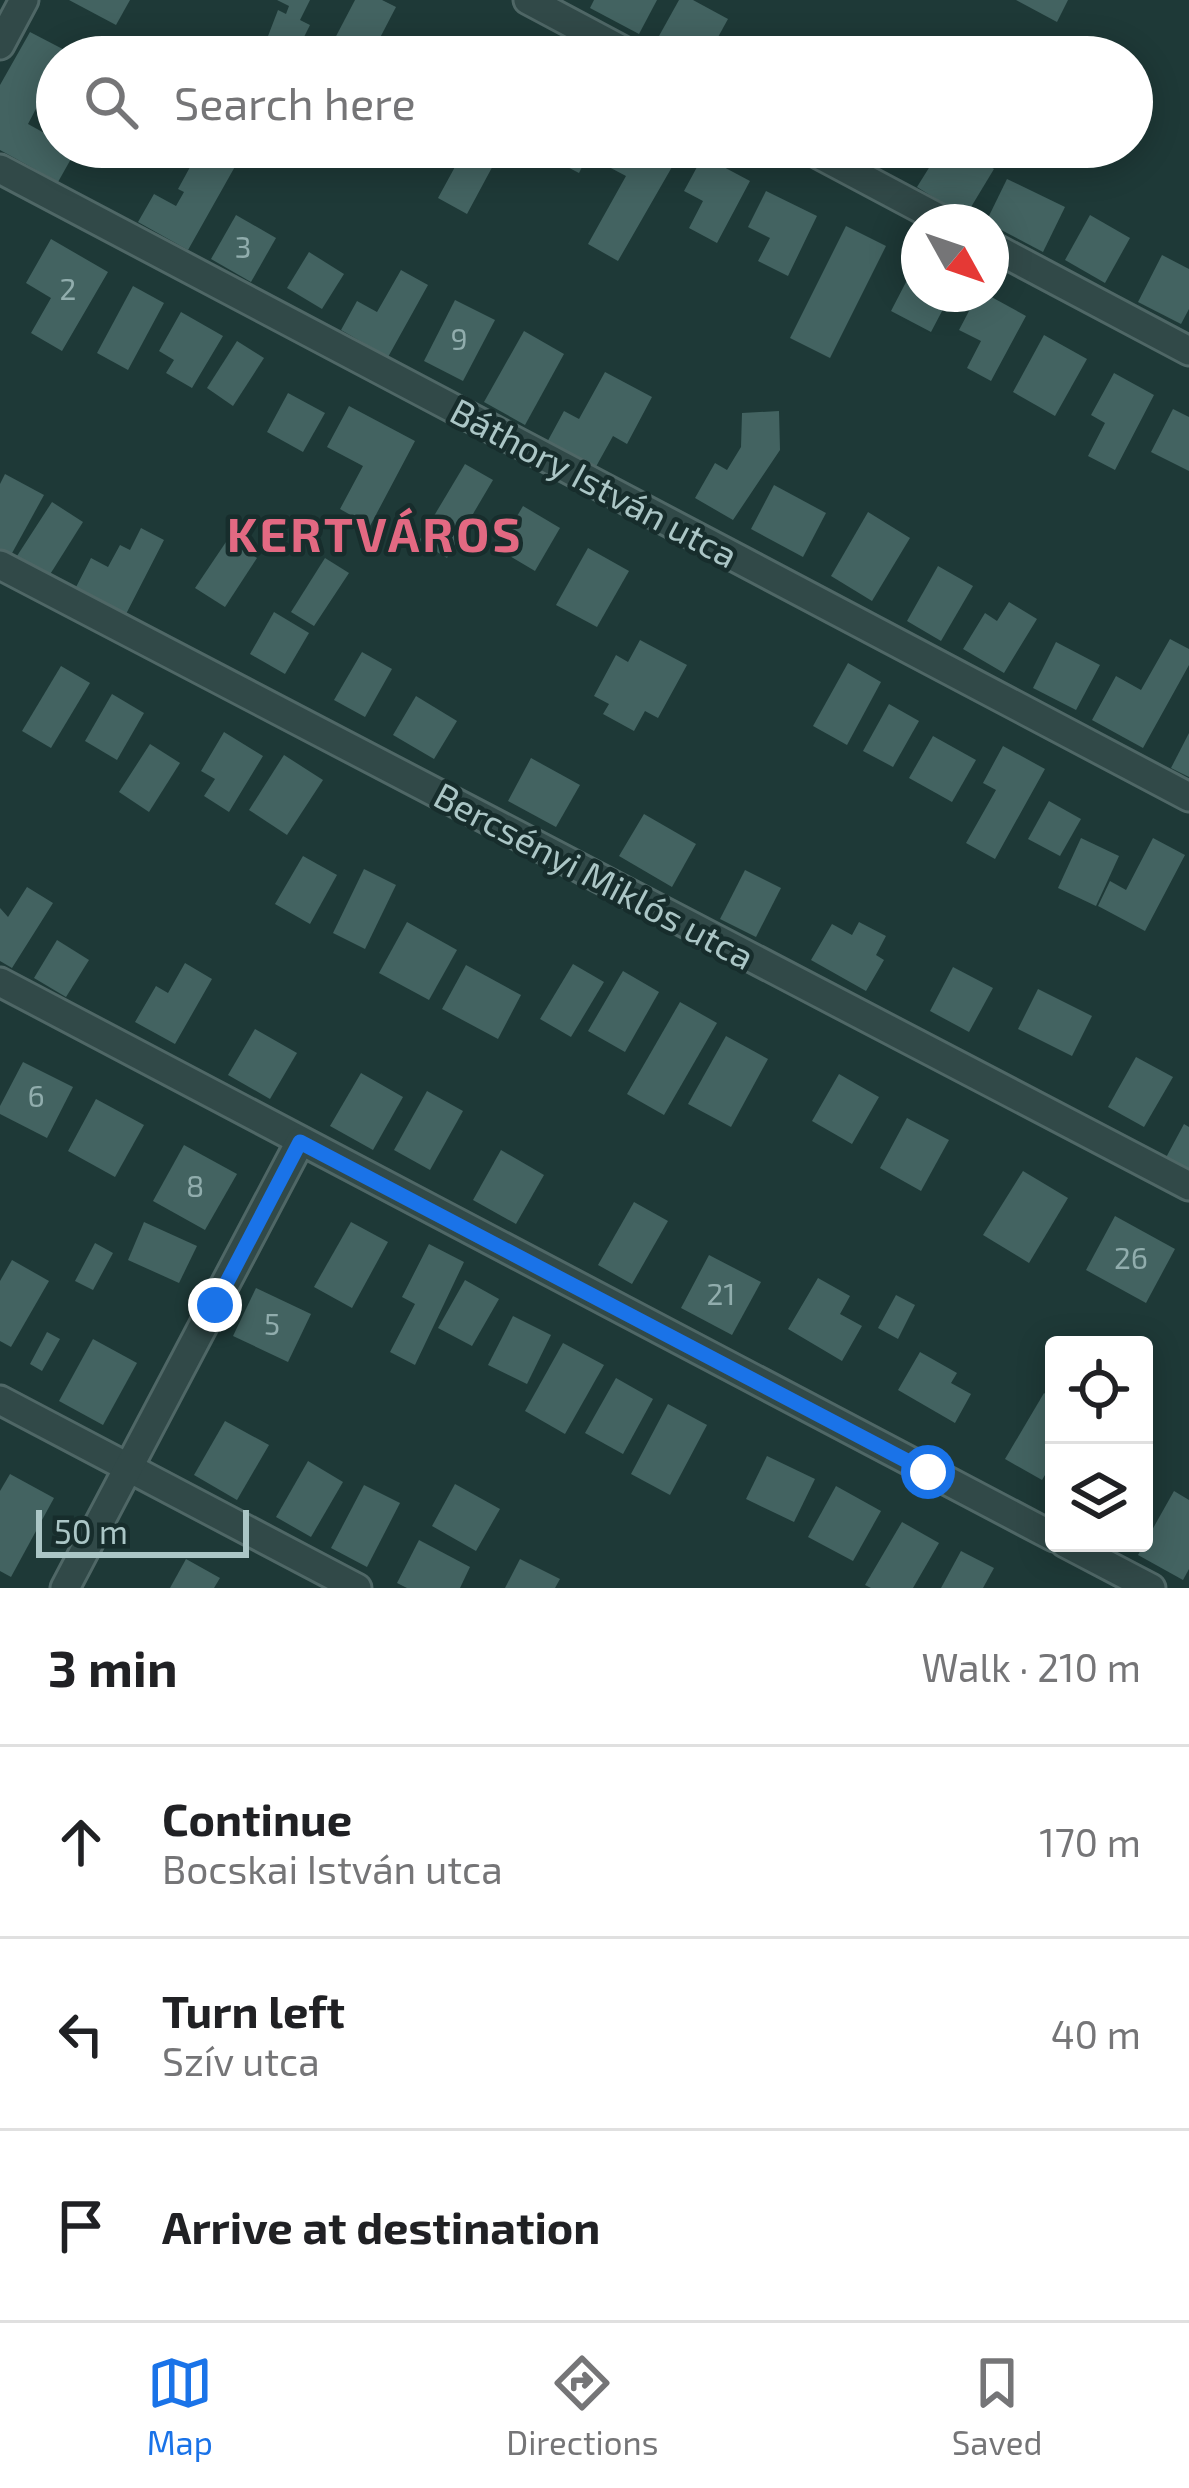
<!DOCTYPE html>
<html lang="en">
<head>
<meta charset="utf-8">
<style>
	body { margin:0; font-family:"Exo 2",sans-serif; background:#f6f6f6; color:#202124 }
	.controls { position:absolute; right:36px; bottom:36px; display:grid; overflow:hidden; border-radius:12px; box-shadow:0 6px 30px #0003 }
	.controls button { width:108px; height:108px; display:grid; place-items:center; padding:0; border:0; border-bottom:3px solid #e0e0e0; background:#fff; color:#202124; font:60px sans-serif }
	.compass { position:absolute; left:901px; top:204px; width:108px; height:108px; border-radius:50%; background:#fff; box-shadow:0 6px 30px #0003; rotate:130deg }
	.scale { position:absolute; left:36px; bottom:30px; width:213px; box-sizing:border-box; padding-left:12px; border:6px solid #abc6c6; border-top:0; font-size:33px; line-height:42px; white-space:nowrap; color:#abc6c6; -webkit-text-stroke:9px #172d2c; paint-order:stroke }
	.stop { position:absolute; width:36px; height:36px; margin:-27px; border:9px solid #1a73e8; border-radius:50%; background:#fff }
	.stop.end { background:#1a73e8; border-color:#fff; box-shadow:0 3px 12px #0008 }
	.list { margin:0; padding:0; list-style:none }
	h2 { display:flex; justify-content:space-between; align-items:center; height:156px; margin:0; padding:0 48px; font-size:51px }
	h2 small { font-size:39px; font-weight:400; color:#757577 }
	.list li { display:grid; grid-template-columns:78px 1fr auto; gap:36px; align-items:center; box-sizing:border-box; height:192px; padding:0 48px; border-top:3px solid #e0e0e0 }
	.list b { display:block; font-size:45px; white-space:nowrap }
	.list p { margin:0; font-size:39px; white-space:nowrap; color:#757577 }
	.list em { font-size:39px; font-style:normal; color:#757577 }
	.icon { flex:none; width:66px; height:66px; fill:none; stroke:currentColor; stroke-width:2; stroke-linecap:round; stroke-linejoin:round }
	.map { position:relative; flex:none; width:1189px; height:1588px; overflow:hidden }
	.search { position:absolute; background:#fff; box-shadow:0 6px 30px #0003; left:36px; right:36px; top:36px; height:132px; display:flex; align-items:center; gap:30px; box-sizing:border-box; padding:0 42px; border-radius:66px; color:#757577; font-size:45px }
	.sheet { height:732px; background:#fff }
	nav { display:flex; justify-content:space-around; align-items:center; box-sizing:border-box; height:168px; border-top:3px solid #e0e0e0; background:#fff; font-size:33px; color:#757577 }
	nav a { display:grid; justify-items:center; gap:6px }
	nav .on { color:#1a73e8 }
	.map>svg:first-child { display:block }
	.building { fill:#436361 }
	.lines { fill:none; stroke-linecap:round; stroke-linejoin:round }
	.street-casing { stroke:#4f6766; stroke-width:33 }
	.street { stroke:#314948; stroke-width:27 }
	.route { stroke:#1a73e8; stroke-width:15 }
	.labels { text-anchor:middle; stroke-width:9; stroke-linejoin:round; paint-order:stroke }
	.number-label { font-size:30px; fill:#91adad }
	.street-label { font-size:36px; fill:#abc6c6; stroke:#172d2c }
	.district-label { font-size:48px; font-weight:bold; letter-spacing:3px; fill:#e26982; stroke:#172d2c }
</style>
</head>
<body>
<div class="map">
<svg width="1189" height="1588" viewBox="0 0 1189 1588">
	<rect width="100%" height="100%" fill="#1e3937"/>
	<g class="building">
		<path d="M 69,0 L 130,0 L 116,25 Z"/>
		<path d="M 277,0 L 310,0 L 300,20 L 310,25 L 294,57 L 260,57 L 278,10 L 286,14 L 289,6 Z"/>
		<path d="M 355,0 L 382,0 L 396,7 L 370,57 L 361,57 L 333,42 Z"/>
		<path d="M 594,0 L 657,0 L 639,34 L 590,8 Z"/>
		<path d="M 679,0 L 693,0 L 728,19 L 707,57 L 676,57 L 654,45 Z"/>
		<path d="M 1016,0 L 1068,0 L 1057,22 Z"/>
		<path d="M 30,32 L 78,57 L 57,57 L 57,111 L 40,101 L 28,124 L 57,140 L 57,147 L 76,150 L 58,182 L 0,150 L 0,85 Z"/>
		<path d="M 201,147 L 246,147 L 188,250 L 138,222 L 154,194 L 176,206 L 184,192 L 178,189 Z"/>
		<path d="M 422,147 L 503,147 L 467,214 L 438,198 L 456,165 Z"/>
		<path d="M 529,147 L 592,147 L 579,173 Z"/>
		<path d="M 618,147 L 654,147 L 676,160 L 618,261 L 588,244 L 626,176 L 607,166 Z"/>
		<path d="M 870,147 L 919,147 L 908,167 Z"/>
		<path d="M 942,147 L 959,147 L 994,169 L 965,217 L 917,187 Z"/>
		<path d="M 703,156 L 750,181 L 717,243 L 689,228 L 703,201 L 684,191 Z"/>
		<path d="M 1007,179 L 1065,207 L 1043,252 L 986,222 Z"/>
		<path d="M 766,191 L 817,216 L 788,276 L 758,261 L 770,238 L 748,227 Z"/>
		<path d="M 236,215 L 276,238 L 251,282 L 211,259 Z"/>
		<path d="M 1090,215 L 1130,238 L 1105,283 L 1065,260 Z"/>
		<path d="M 846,226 L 886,246 L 830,358 L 790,338 Z"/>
		<path d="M 51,239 L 108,272 L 62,351 L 31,333 L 51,298 L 26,283 Z"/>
		<path d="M 309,252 L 344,274 L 322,309 L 287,288 Z"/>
		<path d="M 1162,255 L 1189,269 L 1189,309 L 1181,324 L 1138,302 Z"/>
		<path d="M 919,257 L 919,294 L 951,294 L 931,332 L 891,311 Z"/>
		<path d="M 401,270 L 428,285 L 388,357 L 341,330 L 357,301 L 377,312 Z"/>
		<path d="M 133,286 L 164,303 L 128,370 L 97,353 Z"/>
		<path d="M 978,294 L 986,294 L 1026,316 L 991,381 L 967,368 L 981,341 L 959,330 Z"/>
		<path d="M 455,300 L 495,320 L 463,381 L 424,361 Z"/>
		<path d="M 181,312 L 223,336 L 192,388 L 166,373 L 174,360 L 159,351 Z"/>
		<path d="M 524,331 L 564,354 L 525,425 L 484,402 Z"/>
		<path d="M 1044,335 L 1087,359 L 1055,416 L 1013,392 Z"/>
		<path d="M 237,341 L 264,358 L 233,406 L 207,388 Z"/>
		<path d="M 605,372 L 652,397 L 627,444 L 613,436 L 593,472 L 545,446 L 564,411 L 579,419 Z"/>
		<path d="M 1114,373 L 1154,395 L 1115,470 L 1088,456 L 1105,423 L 1091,415 Z"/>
		<path d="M 288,393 L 325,413 L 303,452 L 267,432 Z"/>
		<path d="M 349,406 L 415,441 L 370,526 L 340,509 L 363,466 L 327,447 Z"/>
		<path d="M 1173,409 L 1189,417 L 1189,471 L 1151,452 Z"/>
		<path d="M 779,411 L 780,450 L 733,520 L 695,498 L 715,463 L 727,470 L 741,447 L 742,413 Z"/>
		<path d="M 465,464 L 493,480 L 447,558 L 419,541 Z"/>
		<path d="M 5,474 L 44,495 L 11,555 L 0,549 L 0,484 Z"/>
		<path d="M 774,485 L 826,513 L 803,557 L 751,529 Z"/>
		<path d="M 52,502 L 83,522 L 49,576 L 17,556 Z"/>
		<path d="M 523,506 L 560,528 L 535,571 L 498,549 Z"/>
		<path d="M 868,512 L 910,538 L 872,601 L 831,576 Z"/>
		<path d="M 141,528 L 164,540 L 125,616 L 74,591 L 91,558 L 108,567 L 120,545 L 130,550 Z"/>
		<path d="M 228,539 L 257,558 L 225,607 L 195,588 Z"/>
		<path d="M 588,548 L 629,571 L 597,627 L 556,605 Z"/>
		<path d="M 325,558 L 349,573 L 314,626 L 291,612 Z"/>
		<path d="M 938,566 L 973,586 L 941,641 L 907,621 Z"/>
		<path d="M 1009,602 L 1037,619 L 1004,673 L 963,649 L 985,613 L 997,621 Z"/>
		<path d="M 274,612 L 309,633 L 285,674 L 250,654 Z"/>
		<path d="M 1170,639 L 1189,649 L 1189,665 L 1143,748 L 1092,720 L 1116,676 L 1141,690 Z"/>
		<path d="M 640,640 L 687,665 L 658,718 L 645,711 L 634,731 L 603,714 L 609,704 L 594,696 L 616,655 L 628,662 Z"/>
		<path d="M 1056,642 L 1100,665 L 1076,710 L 1033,688 Z"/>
		<path d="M 362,652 L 392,669 L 365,717 L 334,700 Z"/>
		<path d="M 848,663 L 881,682 L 847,745 L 813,726 Z"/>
		<path d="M 61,666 L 90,683 L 51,748 L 22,731 Z"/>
		<path d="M 112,694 L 144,713 L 117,760 L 85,741 Z"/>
		<path d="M 416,696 L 457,721 L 434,759 L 393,735 Z"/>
		<path d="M 889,704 L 919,721 L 893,767 L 863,751 Z"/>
		<path d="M 224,732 L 263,756 L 229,812 L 204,796 L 215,779 L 201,771 Z"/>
		<path d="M 1189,733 L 1189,777 L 1171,768 Z"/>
		<path d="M 933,736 L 976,760 L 952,802 L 909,778 Z"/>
		<path d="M 150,744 L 180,763 L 149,812 L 119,792 Z"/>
		<path d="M 1003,746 L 1045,769 L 995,859 L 966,843 L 996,790 L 983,783 Z"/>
		<path d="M 284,755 L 323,780 L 287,835 L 249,810 Z"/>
		<path d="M 531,758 L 580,785 L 556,827 L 508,801 Z"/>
		<path d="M 1049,801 L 1081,819 L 1060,856 L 1028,839 Z"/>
		<path d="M 644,814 L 696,844 L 672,887 L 619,856 Z"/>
		<path d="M 1081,838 L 1119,856 L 1096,906 L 1058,888 Z"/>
		<path d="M 1153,838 L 1185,855 L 1145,931 L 1098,906 L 1110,881 L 1126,890 Z"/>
		<path d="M 303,856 L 337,875 L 310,924 L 275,904 Z"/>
		<path d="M 364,869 L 396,885 L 365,949 L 333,933 Z"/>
		<path d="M 745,870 L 781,888 L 756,937 L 720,919 Z"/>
		<path d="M 27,887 L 53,903 L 12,968 L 0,961 L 0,908 L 8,917 Z"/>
		<path d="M 407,922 L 457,950 L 429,1000 L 379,973 Z"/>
		<path d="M 859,922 L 886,936 L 876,955 L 884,960 L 866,991 L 811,960 L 832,924 L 852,935 Z"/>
		<path d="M 57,940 L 89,960 L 66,997 L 34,978 Z"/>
		<path d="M 185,963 L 212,979 L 175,1044 L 135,1022 L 156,986 L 168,993 Z"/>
		<path d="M 573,964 L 604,982 L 571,1037 L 540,1019 Z"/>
		<path d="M 466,965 L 521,995 L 498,1039 L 442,1009 Z"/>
		<path d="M 953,967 L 993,988 L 969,1032 L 930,1011 Z"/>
		<path d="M 623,971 L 659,992 L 625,1052 L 588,1031 Z"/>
		<path d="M 1038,989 L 1092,1016 L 1072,1056 L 1018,1029 Z"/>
		<path d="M 680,1002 L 717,1023 L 664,1115 L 627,1094 Z"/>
		<path d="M 255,1029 L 297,1053 L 270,1099 L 228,1075 Z"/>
		<path d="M 726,1036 L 768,1059 L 731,1127 L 688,1104 Z"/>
		<path d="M 1136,1057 L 1173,1077 L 1144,1127 L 1108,1107 Z"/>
		<path d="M 23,1062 L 73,1087 L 47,1138 L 0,1114 L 0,1106 Z"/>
		<path d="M 361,1073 L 403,1097 L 373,1150 L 330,1126 Z"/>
		<path d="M 839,1074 L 879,1097 L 852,1144 L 812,1121 Z"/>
		<path d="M 427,1091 L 463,1111 L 430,1170 L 394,1150 Z"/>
		<path d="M 96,1099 L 144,1125 L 115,1177 L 68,1151 Z"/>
		<path d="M 907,1118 L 949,1140 L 921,1191 L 880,1168 Z"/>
		<path d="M 1184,1124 L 1189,1127 L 1189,1180 L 1162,1165 Z"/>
		<path d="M 184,1145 L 237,1174 L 205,1230 L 153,1201 Z"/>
		<path d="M 501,1150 L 544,1175 L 516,1224 L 473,1200 Z"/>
		<path d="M 1023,1171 L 1068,1198 L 1029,1263 L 983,1235 Z"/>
		<path d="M 634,1202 L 668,1221 L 632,1284 L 598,1265 Z"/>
		<path d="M 1115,1216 L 1175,1249 L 1146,1303 L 1086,1270 Z"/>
		<path d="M 144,1222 L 197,1246 L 179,1283 L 128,1260 Z"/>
		<path d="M 351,1222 L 388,1242 L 352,1308 L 314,1287 Z"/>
		<path d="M 95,1243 L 113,1253 L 93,1290 L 75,1281 Z"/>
		<path d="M 429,1244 L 464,1262 L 415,1365 L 390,1352 L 415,1304 L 402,1297 Z"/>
		<path d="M 709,1255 L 761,1282 L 732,1335 L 681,1308 Z"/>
		<path d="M 12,1260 L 49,1281 L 11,1347 L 0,1341 L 0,1281 Z"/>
		<path d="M 818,1278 L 850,1296 L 840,1314 L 862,1326 L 842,1361 L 788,1329 Z"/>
		<path d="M 465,1280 L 499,1299 L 472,1346 L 438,1328 Z"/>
		<path d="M 256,1288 L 311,1314 L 288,1362 L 233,1336 Z"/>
		<path d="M 896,1295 L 915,1305 L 898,1339 L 878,1328 Z"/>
		<path d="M 513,1316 L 551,1335 L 527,1384 L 488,1365 Z"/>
		<path d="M 47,1332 L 60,1339 L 42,1371 L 30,1364 Z"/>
		<path d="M 93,1339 L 137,1363 L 103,1425 L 59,1401 Z"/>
		<path d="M 563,1343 L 604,1365 L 565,1434 L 525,1411 Z"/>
		<path d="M 920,1352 L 957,1373 L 951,1383 L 971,1394 L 955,1423 L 898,1390 Z"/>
		<path d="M 616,1378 L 653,1399 L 623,1454 L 585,1433 Z"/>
		<path d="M 1044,1393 L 1054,1400 L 1054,1460 L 1042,1480 L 1005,1459 Z"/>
		<path d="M 668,1404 L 707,1425 L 670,1495 L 631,1474 Z"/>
		<path d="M 225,1421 L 269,1445 L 237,1500 L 194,1475 Z"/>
		<path d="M 767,1456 L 815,1479 L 794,1522 L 746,1499 Z"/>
		<path d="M 308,1461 L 343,1482 L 311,1537 L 276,1517 Z"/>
		<path d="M 10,1474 L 54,1498 L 11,1577 L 0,1571 L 0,1491 Z"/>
		<path d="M 455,1484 L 500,1509 L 476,1551 L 432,1526 Z"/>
		<path d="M 364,1485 L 400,1503 L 367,1567 L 331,1548 Z"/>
		<path d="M 836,1486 L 881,1511 L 853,1561 L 808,1537 Z"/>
		<path d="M 1174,1491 L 1189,1500 L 1189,1569 L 1183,1580 L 1138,1555 Z"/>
		<path d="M 902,1522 L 939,1543 L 913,1588 L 871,1588 L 865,1585 Z"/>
		<path d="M 419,1540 L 470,1567 L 460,1588 L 407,1588 L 397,1583 Z"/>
		<path d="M 961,1551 L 994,1568 L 983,1588 L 941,1588 Z"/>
		<path d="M 186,1559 L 220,1578 L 214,1588 L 170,1588 Z"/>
		<path d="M 520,1559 L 560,1579 L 555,1588 L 505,1588 Z"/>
	</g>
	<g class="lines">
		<g class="street-casing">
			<g id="street">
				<path d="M 528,0 L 635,57"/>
				<path d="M 0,45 L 24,0"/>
				<path d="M 805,147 L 946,222"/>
				<path d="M 0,169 L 1189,797"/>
				<path d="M 991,246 L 1189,351"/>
				<path d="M 0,565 L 1189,1186"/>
				<path d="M 0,982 L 1054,1537"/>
				<path d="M 0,1400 L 357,1588"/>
				<path d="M 1065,1543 L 1151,1588"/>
				<path d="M 65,1588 L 300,1142"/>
			</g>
		</g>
		<use href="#street" class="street"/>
	</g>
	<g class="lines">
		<path class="route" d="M 215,1305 L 300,1142 L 928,1472"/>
	</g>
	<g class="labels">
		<g class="number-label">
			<text x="243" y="258">3</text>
			<text x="68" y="300">2</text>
			<text x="459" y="350">9</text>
			<text x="36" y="1107">6</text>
			<text x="195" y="1197">8</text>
			<text x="1131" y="1269">26</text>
			<text x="721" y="1305">21</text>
			<text x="272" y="1335">5</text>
		</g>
		<g class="street-label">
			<text transform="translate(594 483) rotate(28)" y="13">Báthory István utca</text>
			<text transform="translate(594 876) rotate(28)" y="13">Bercsényi Miklós utca</text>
		</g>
		<g class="district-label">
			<text x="375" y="552">KERTVÁROS</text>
		</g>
	</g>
</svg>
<div class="controls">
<button><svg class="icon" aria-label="locate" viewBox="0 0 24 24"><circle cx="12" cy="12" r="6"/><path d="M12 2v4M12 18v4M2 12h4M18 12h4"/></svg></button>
<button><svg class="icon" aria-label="layers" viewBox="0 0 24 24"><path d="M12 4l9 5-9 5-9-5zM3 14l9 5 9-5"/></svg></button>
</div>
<svg class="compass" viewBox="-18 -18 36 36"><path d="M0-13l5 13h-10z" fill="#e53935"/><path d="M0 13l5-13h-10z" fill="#757577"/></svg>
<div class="scale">50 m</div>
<div class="stop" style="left:928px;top:1472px"></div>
<div class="stop end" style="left:215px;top:1305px"></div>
<div class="search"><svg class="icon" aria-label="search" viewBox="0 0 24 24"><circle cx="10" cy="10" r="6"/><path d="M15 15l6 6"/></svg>Search here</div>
</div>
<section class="sheet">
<h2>3 min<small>Walk · 210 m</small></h2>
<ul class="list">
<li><svg class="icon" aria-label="ahead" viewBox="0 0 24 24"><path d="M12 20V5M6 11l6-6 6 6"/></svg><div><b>Continue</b><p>Bocskai István utca</p></div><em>170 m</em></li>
<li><svg class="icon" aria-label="left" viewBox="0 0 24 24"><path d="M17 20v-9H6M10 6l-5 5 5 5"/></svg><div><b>Turn left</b><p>Szív utca</p></div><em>40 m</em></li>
<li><svg class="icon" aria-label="arrive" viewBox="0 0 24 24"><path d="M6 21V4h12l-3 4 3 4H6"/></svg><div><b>Arrive at destination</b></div></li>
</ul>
</section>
<nav>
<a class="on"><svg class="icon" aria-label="map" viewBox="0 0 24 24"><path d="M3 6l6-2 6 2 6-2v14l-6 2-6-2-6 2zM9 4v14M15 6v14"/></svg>Map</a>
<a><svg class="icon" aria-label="directions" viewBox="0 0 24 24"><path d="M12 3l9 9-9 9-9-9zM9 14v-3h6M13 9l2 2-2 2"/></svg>Directions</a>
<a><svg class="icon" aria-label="saved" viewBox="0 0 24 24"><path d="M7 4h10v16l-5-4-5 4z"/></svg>Saved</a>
</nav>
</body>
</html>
